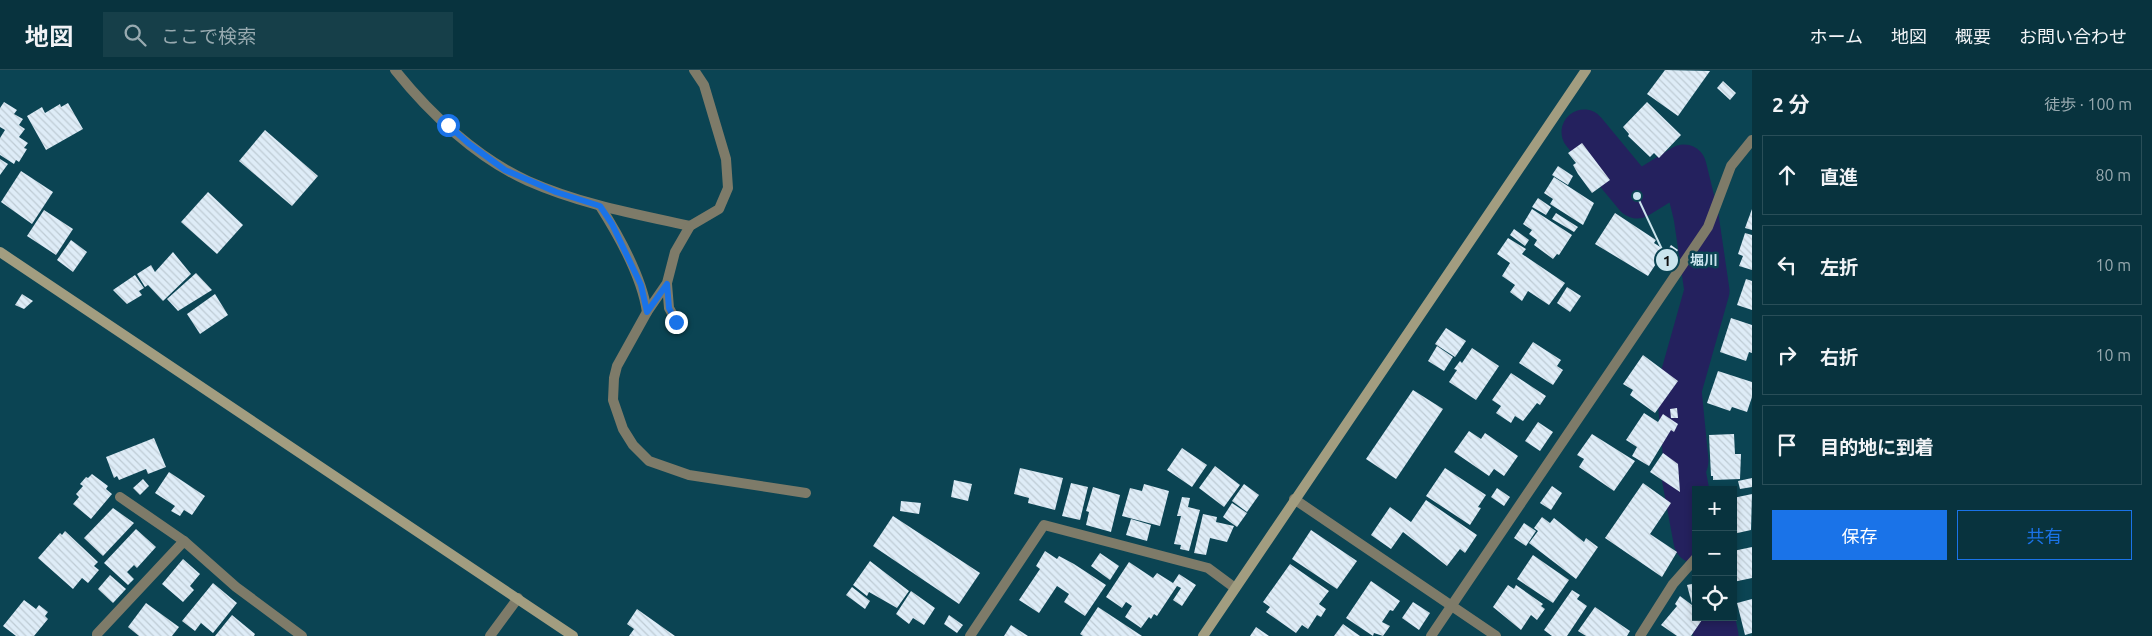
<!DOCTYPE html>
<html lang="ja">
<head>
<meta charset="utf-8">
<style>
	body { margin:0; font-family:Ubuntu,"Noto Sans JP",sans-serif; background:#163f49; color:#f1f3f6 }
	.controls { position:absolute; right:15px; bottom:15px; display:grid; overflow:hidden; border-radius:0px; box-shadow:0 2px 8px #0003 }
	.controls button { width:45px; height:45px; display:grid; place-items:center; padding:0; border:0; border-bottom:1px solid #294e58; background:#08333e; color:#f1f3f6; font:25px sans-serif }
	.stop { position:absolute; width:15px; height:15px; margin:-11px; border:4px solid #1a73e8; border-radius:50%; background:#fff }
	.stop.end { background:#1a73e8; border-color:#fff; box-shadow:0 1px 5px #0008 }
	.list { margin:0; padding:0; list-style:none }
	h2 { display:flex; justify-content:space-between; align-items:center; height:65px; margin:0; padding:0 20px; font-size:21px }
	h2 small { font-size:16px; font-weight:400; color:#98aab0 }
	.list li { display:grid; grid-template-columns:32px 1fr auto; gap:15px; align-items:center; box-sizing:border-box; height:80px; margin:0 10px 10px; padding:0 10px; border:1px solid #294e58; border-radius:0px }
	.list b { display:block; font-size:19px; white-space:nowrap }
	.list em { font-size:16px; font-style:normal; color:#98aab0 }
	.actions { display:flex; gap:10px; padding:15px 20px }
	.actions a { flex:1; padding:11px 0; border:1px solid #1a73e8; border-radius:0px; text-align:center; font-size:18px; color:#1a73e8 }
	.actions .main { background:#1a73e8; color:#fff }
	.icon { flex:none; width:28px; height:28px; fill:none; stroke:currentColor; stroke-width:2; stroke-linecap:round; stroke-linejoin:round }
	.map { position:relative; flex:none; width:1752px; height:566px; overflow:hidden }
	header { display:flex; align-items:center; gap:30px; box-sizing:border-box; height:70px; padding:0 25px; background:#08333e; border-bottom:1px solid #294e58 }
	header strong { font-size:24px }
	nav { display:flex; gap:28px; margin-inline-start:auto; font-size:18px }
	.search { width:350px; height:45px; background:#163f49; display:flex; align-items:center; gap:12px; box-sizing:border-box; padding:0 18px; border-radius:0px; color:#98aab0; font-size:19px }
	main { display:flex }
	aside { flex:1; background:#08333e }
	.map>svg:first-child { display:block }
	.lines { fill:none; stroke-linecap:round; stroke-linejoin:round }
	.river { stroke:#24215e; stroke-width:45 }
	.building { fill:url(#building-back-hatch) }
	.street { stroke:#7e7b69; stroke-width:10 }
	.secondary { stroke:#a29d80; stroke-width:10 }
	.route { stroke:#1a73e8; stroke-width:6 }
	.leader { fill:none; stroke:#cbe5ee; stroke-width:2 }
	.callout-dot { fill:#cbe5ee; stroke:#0b4453; stroke-width:2 }
	.mark-label { font-size:15px; text-anchor:middle; font-weight:bold; fill:#111 }
	.callout-label { font-size:14px; text-anchor:middle; font-weight:bold; fill:#cbe5ee; stroke:#0b4453; stroke-width:5; stroke-linejoin:round; paint-order:stroke }
</style>
</head>
<body>
<header>
<strong>地図</strong>
<div class="search"><svg class="icon" aria-label="search" viewBox="0 0 24 24"><circle cx="10" cy="10" r="6"/><path d="M15 15l6 6"/></svg>ここで検索</div>
<nav><a>ホーム</a><a>地図</a><a>概要</a><a>お問い合わせ</a></nav>
</header>
<main>
<div class="map">
<svg width="1752" height="566" viewBox="0 0 1752 566">
	<defs>
		<pattern id="building-back-hatch" width="6" height="6" patternUnits="userSpaceOnUse" patternTransform="scale(1.25)"><rect width="6" height="6" fill="#deecf7"/><path d="M-1 5l2 2M0 0l6 6M5-1l2 2" fill="none" stroke="#becbd4"/></pattern>
	</defs>
	<rect width="100%" height="100%" fill="#0b4453"/>
	<g class="lines">
		<g class="river">
			<path d="M 1584,62 L 1637,126 L 1684,97 L 1696,146 L 1707,221 L 1679,320 L 1686,391 L 1683,401 L 1696,471"/>
			<path d="M 1712,547 L 1716,566"/>
		</g>
	</g>
	<g class="building">
		<path d="M 1665,0 L 1710,1 L 1678,46 L 1647,24 Z"/>
		<path d="M 1723,11 L 1736,23 L 1730,30 L 1717,18 Z"/>
		<path d="M 4,32 L 17,40 L 14,44 L 23,49 L 19,55 L 25,59 L 19,67 L 28,73 L 24,78 L 27,79 L 19,92 L 16,90 L 14,94 L 0,85 L 0,68 L 5,60 L 0,57 L 0,38 Z"/>
		<path d="M 1647,32 L 1681,65 L 1659,88 L 1654,83 L 1650,87 L 1628,66 L 1629,64 L 1623,57 Z"/>
		<path d="M 68,33 L 83,59 L 46,80 L 27,46 L 42,37 L 45,43 L 60,34 L 61,37 Z"/>
		<path d="M 265,60 L 318,106 L 292,136 L 239,91 Z"/>
		<path d="M 1582,73 L 1610,110 L 1592,123 L 1578,104 L 1573,95 L 1576,93 L 1568,83 Z"/>
		<path d="M 0,89 L 8,94 L 0,105 Z"/>
		<path d="M 1558,96 L 1573,106 L 1568,115 L 1552,105 Z"/>
		<path d="M 21,101 L 53,122 L 32,154 L 1,132 Z"/>
		<path d="M 1554,107 L 1594,133 L 1583,155 L 1550,134 L 1553,129 L 1544,123 Z"/>
		<path d="M 208,122 L 243,155 L 217,184 L 181,152 Z"/>
		<path d="M 1538,128 L 1551,137 L 1546,145 L 1532,137 Z"/>
		<path d="M 1532,139 L 1572,165 L 1559,185 L 1557,184 L 1553,189 L 1534,175 L 1537,170 L 1529,164 L 1532,160 L 1523,154 Z"/>
		<path d="M 1752,139 L 1752,160 L 1745,158 Z"/>
		<path d="M 44,140 L 73,159 L 56,185 L 27,166 Z"/>
		<path d="M 1556,143 L 1578,157 L 1574,162 L 1552,149 Z"/>
		<path d="M 1615,143 L 1656,170 L 1654,173 L 1665,180 L 1648,206 L 1595,174 Z"/>
		<path d="M 1514,159 L 1529,170 L 1525,176 L 1510,165 Z"/>
		<path d="M 1745,163 L 1752,165 L 1752,200 L 1739,196 L 1743,186 L 1738,184 Z"/>
		<path d="M 1508,168 L 1526,179 L 1522,184 L 1565,213 L 1549,235 L 1528,221 L 1522,231 L 1510,222 L 1515,215 L 1502,206 L 1510,193 L 1497,184 Z"/>
		<path d="M 71,170 L 87,182 L 73,202 L 57,190 Z"/>
		<path d="M 1671,175 L 1678,180 L 1674,186 L 1667,181 Z"/>
		<path d="M 173,182 L 191,204 L 163,231 L 148,215 L 145,217 L 137,204 L 151,195 L 155,202 Z"/>
		<path d="M 196,203 L 212,220 L 178,241 L 167,229 Z"/>
		<path d="M 135,205 L 144,218 L 139,221 L 142,225 L 127,234 L 113,220 Z"/>
		<path d="M 1746,209 L 1752,211 L 1752,240 L 1737,235 Z"/>
		<path d="M 1567,217 L 1581,226 L 1570,242 L 1557,233 Z"/>
		<path d="M 22,224 L 33,231 L 24,239 L 15,235 Z"/>
		<path d="M 215,224 L 228,245 L 200,264 L 187,244 Z"/>
		<path d="M 1731,248 L 1752,255 L 1752,283 L 1749,282 L 1746,291 L 1720,282 Z"/>
		<path d="M 1446,258 L 1466,271 L 1455,287 L 1435,274 Z"/>
		<path d="M 1533,272 L 1561,290 L 1557,296 L 1563,300 L 1553,315 L 1519,293 Z"/>
		<path d="M 1437,276 L 1453,287 L 1444,301 L 1428,291 Z"/>
		<path d="M 1472,278 L 1499,296 L 1476,330 L 1449,312 L 1457,300 L 1454,299 L 1460,291 L 1462,293 Z"/>
		<path d="M 1643,285 L 1678,311 L 1655,343 L 1630,325 L 1633,320 L 1623,314 Z"/>
		<path d="M 1718,301 L 1752,312 L 1752,327 L 1747,342 L 1732,337 L 1730,341 L 1707,333 Z"/>
		<path d="M 1511,303 L 1546,326 L 1540,335 L 1537,333 L 1523,351 L 1515,346 L 1511,353 L 1496,343 L 1501,336 L 1492,330 Z"/>
		<path d="M 1413,320 L 1443,339 L 1396,409 L 1366,389 Z"/>
		<path d="M 1677,338 L 1678,348 L 1671,348 L 1670,339 Z"/>
		<path d="M 1644,343 L 1658,352 L 1663,344 L 1678,354 L 1674,362 L 1671,360 L 1649,396 L 1632,386 L 1637,377 L 1626,370 Z"/>
		<path d="M 1538,352 L 1553,362 L 1540,381 L 1525,371 Z"/>
		<path d="M 1469,361 L 1481,369 L 1485,363 L 1518,386 L 1504,406 L 1494,399 L 1489,406 L 1454,382 Z"/>
		<path d="M 1592,364 L 1635,391 L 1614,421 L 1579,397 L 1584,389 L 1577,385 Z"/>
		<path d="M 1734,364 L 1735,384 L 1741,384 L 1740,409 L 1713,410 L 1713,406 L 1711,406 L 1709,365 Z"/>
		<path d="M 154,368 L 166,397 L 148,404 L 146,399 L 119,410 L 117,406 L 114,408 L 106,387 Z"/>
		<path d="M 1182,378 L 1207,395 L 1192,417 L 1167,400 Z"/>
		<path d="M 1663,383 L 1678,394 L 1680,422 L 1650,402 Z"/>
		<path d="M 1215,396 L 1240,415 L 1224,437 L 1199,418 Z"/>
		<path d="M 1020,398 L 1063,408 L 1055,440 L 1028,433 L 1029,428 L 1014,424 Z"/>
		<path d="M 1445,398 L 1486,425 L 1478,437 L 1481,438 L 1470,455 L 1426,426 Z"/>
		<path d="M 169,402 L 205,426 L 192,445 L 184,440 L 180,446 L 171,441 L 175,436 L 155,423 Z"/>
		<path d="M 92,404 L 108,416 L 106,419 L 112,424 L 91,449 L 73,434 L 79,427 L 76,424 L 83,416 L 80,414 L 86,407 L 88,408 Z"/>
		<path d="M 1752,408 L 1752,417 L 1740,419 L 1738,411 Z"/>
		<path d="M 143,409 L 149,416 L 140,425 L 133,418 Z"/>
		<path d="M 954,410 L 972,414 L 968,431 L 951,427 Z"/>
		<path d="M 1071,413 L 1088,417 L 1080,450 L 1062,446 Z"/>
		<path d="M 1643,413 L 1671,433 L 1650,464 L 1677,482 L 1662,507 L 1605,468 Z"/>
		<path d="M 1144,414 L 1169,421 L 1160,456 L 1122,446 L 1130,418 L 1142,421 Z"/>
		<path d="M 1244,414 L 1259,425 L 1247,442 L 1232,431 Z"/>
		<path d="M 1552,416 L 1562,423 L 1551,440 L 1540,433 Z"/>
		<path d="M 1093,417 L 1120,425 L 1111,462 L 1086,455 L 1089,442 L 1086,441 Z"/>
		<path d="M 1497,418 L 1510,427 L 1504,436 L 1491,427 Z"/>
		<path d="M 1752,424 L 1751,460 L 1733,464 L 1733,428 Z"/>
		<path d="M 1182,427 L 1190,428 L 1188,437 L 1200,440 L 1189,481 L 1180,479 L 1181,475 L 1174,474 L 1181,446 L 1177,446 Z"/>
		<path d="M 1426,430 L 1477,465 L 1465,483 L 1460,479 L 1447,496 L 1403,462 L 1391,479 L 1371,465 L 1390,437 L 1411,452 Z"/>
		<path d="M 901,431 L 921,433 L 919,444 L 900,441 Z"/>
		<path d="M 1232,433 L 1247,443 L 1237,457 L 1223,447 Z"/>
		<path d="M 113,438 L 134,453 L 103,486 L 84,468 Z"/>
		<path d="M 1203,444 L 1217,447 L 1216,452 L 1234,456 L 1227,472 L 1210,468 L 1206,485 L 1194,483 Z"/>
		<path d="M 893,446 L 980,503 L 959,534 L 873,476 Z"/>
		<path d="M 1542,447 L 1550,453 L 1554,448 L 1584,472 L 1586,468 L 1598,477 L 1576,509 L 1529,473 L 1538,461 L 1534,458 Z"/>
		<path d="M 1131,449 L 1151,455 L 1147,471 L 1126,465 Z"/>
		<path d="M 1524,453 L 1536,461 L 1526,476 L 1514,468 Z"/>
		<path d="M 136,459 L 156,477 L 137,498 L 134,495 L 127,502 L 134,509 L 128,515 L 104,493 Z"/>
		<path d="M 1311,460 L 1357,491 L 1337,519 L 1292,489 Z"/>
		<path d="M 65,461 L 98,492 L 94,496 L 99,500 L 88,513 L 82,508 L 73,519 L 38,488 L 60,463 L 62,465 Z"/>
		<path d="M 1752,477 L 1752,508 L 1733,512 L 1733,481 Z"/>
		<path d="M 1045,481 L 1057,489 L 1059,486 L 1074,494 L 1106,515 L 1085,546 L 1064,532 L 1069,524 L 1057,516 L 1039,543 L 1019,530 L 1040,499 L 1036,496 Z"/>
		<path d="M 1100,483 L 1119,496 L 1110,510 L 1091,496 Z"/>
		<path d="M 1533,485 L 1569,510 L 1553,533 L 1517,509 Z"/>
		<path d="M 183,489 L 200,504 L 190,516 L 194,520 L 183,532 L 162,514 Z"/>
		<path d="M 870,491 L 909,521 L 897,538 L 869,522 L 867,526 L 853,515 Z"/>
		<path d="M 1129,492 L 1153,508 L 1157,503 L 1173,513 L 1179,504 L 1196,515 L 1182,536 L 1173,530 L 1181,518 L 1177,516 L 1157,546 L 1154,544 L 1151,549 L 1149,547 L 1141,558 L 1125,547 L 1132,536 L 1126,532 L 1122,538 L 1106,527 Z"/>
		<path d="M 1290,494 L 1329,521 L 1319,534 L 1326,539 L 1321,547 L 1317,545 L 1308,559 L 1302,555 L 1296,563 L 1266,542 L 1270,537 L 1263,532 Z"/>
		<path d="M 110,505 L 126,519 L 113,533 L 98,519 Z"/>
		<path d="M 1371,511 L 1400,531 L 1393,541 L 1390,540 L 1382,552 L 1390,556 L 1383,566 L 1374,563 L 1373,566 L 1346,548 Z"/>
		<path d="M 213,513 L 237,533 L 213,563 L 201,553 L 195,561 L 182,551 Z"/>
		<path d="M 1696,513 L 1696,533 L 1692,534 L 1687,515 Z"/>
		<path d="M 1508,515 L 1514,519 L 1516,515 L 1543,534 L 1541,536 L 1545,539 L 1537,550 L 1531,545 L 1521,560 L 1493,537 Z"/>
		<path d="M 852,517 L 870,531 L 865,539 L 846,525 Z"/>
		<path d="M 1572,520 L 1580,525 L 1577,529 L 1587,536 L 1567,566 L 1552,566 L 1544,560 Z"/>
		<path d="M 911,521 L 935,538 L 924,555 L 913,548 L 909,554 L 896,544 Z"/>
		<path d="M 1680,526 L 1696,538 L 1696,547 L 1704,547 L 1691,566 L 1677,566 L 1661,555 L 1677,536 L 1675,534 Z"/>
		<path d="M 1752,529 L 1752,563 L 1745,565 L 1737,533 Z"/>
		<path d="M 24,530 L 36,539 L 39,535 L 48,542 L 45,546 L 48,549 L 34,566 L 16,566 L 3,556 Z"/>
		<path d="M 1413,532 L 1430,543 L 1419,560 L 1402,548 Z"/>
		<path d="M 146,533 L 179,557 L 172,566 L 139,566 L 128,557 Z"/>
		<path d="M 1098,537 L 1142,566 L 1083,566 L 1080,564 Z"/>
		<path d="M 1595,537 L 1630,561 L 1627,566 L 1586,566 L 1578,561 Z"/>
		<path d="M 637,539 L 644,544 L 675,566 L 629,566 L 634,559 L 627,554 Z"/>
		<path d="M 232,545 L 255,564 L 254,566 L 215,566 Z"/>
		<path d="M 949,545 L 963,555 L 957,563 L 944,554 Z"/>
		<path d="M 1343,554 L 1360,566 L 1334,566 Z"/>
		<path d="M 1011,555 L 1028,566 L 1004,566 Z"/>
		<path d="M 1256,557 L 1269,566 L 1250,566 Z"/>
	</g>
	<g class="lines">
		<g class="street">
			<path d="M 395,0 C 430,44 477,88 528,111 C 580,134 635,144 690,156"/>
			<path d="M 694,0 L 704,15 L 726,89 L 728,118 L 719,139 L 690,156 L 675,182 L 667,213 L 647,242 L 617,296 L 614,308 L 613,330 L 623,359 L 633,375 L 649,391 L 689,405 L 806,423"/>
			<path d="M 600,136 C 619,166 642,207 647,242"/>
			<path d="M 667,214 L 669,238 L 677,252"/>
			<path d="M 120,427 L 184,471"/>
			<path d="M 1294,429 L 1496,566"/>
			<path d="M 97,566 L 97,564 L 184,471 L 236,517 L 302,566"/>
			<path d="M 490,566 L 518,528"/>
			<path d="M 970,566 L 1044,455 L 1208,498 L 1235,518"/>
			<path d="M 1431,566 L 1708,157 L 1731,96 L 1752,70"/>
			<path d="M 1640,566 L 1673,514 L 1696,488"/>
		</g>
		<g class="secondary">
			<path d="M 0,182 L 573,566"/>
			<path d="M 1203,566 L 1586,0"/>
		</g>
	</g>
	<g class="lines">
		<path class="route" d="M 448,55 L 468,73 L 505,100 L 556,122 L 600,136 L 612,154 L 641,215 L 647,242 L 667,214 L 669,238 L 676,252"/>
	</g>
	<path class="leader" d="M1637 126L1667 190"/>
	<g class="callout-dot">
		<circle cx="1637" cy="126" r="5"/>
		<circle cx="1667" cy="190" r="12"/>
	</g>
	<g class="mark-label">
		<text x="1667" y="196">1</text>
	</g>
	<g class="callout-label">
		<text x="1704" y="195">堀川</text>
	</g>
</svg>
<div class="controls">
<button>+</button>
<button>−</button>
<button><svg class="icon" aria-label="locate" viewBox="0 0 24 24"><circle cx="12" cy="12" r="6"/><path d="M12 2v4M12 18v4M2 12h4M18 12h4"/></svg></button>
</div>
<div class="stop" style="left:448px;top:55px"></div>
<div class="stop end" style="left:676px;top:252px"></div>
</div>
<aside>
<h2>2 分<small>徒歩 · 100 m</small></h2>
<ul class="list">
<li><svg class="icon" aria-label="ahead" viewBox="0 0 24 24"><path d="M12 20V5M6 11l6-6 6 6"/></svg><div><b>直進</b></div><em>80 m</em></li>
<li><svg class="icon" aria-label="left" viewBox="0 0 24 24"><path d="M17 20v-9H6M10 6l-5 5 5 5"/></svg><div><b>左折</b></div><em>10 m</em></li>
<li><svg class="icon" aria-label="right" viewBox="0 0 24 24"><path d="M7 20v-9h11M14 6l5 5-5 5"/></svg><div><b>右折</b></div><em>10 m</em></li>
<li><svg class="icon" aria-label="arrive" viewBox="0 0 24 24"><path d="M6 21V4h12l-3 4 3 4H6"/></svg><div><b>目的地に到着</b></div></li>
</ul>
<div class="actions"><a class="main">保存</a><a>共有</a></div>
</aside>
</main>
</body>
</html>
